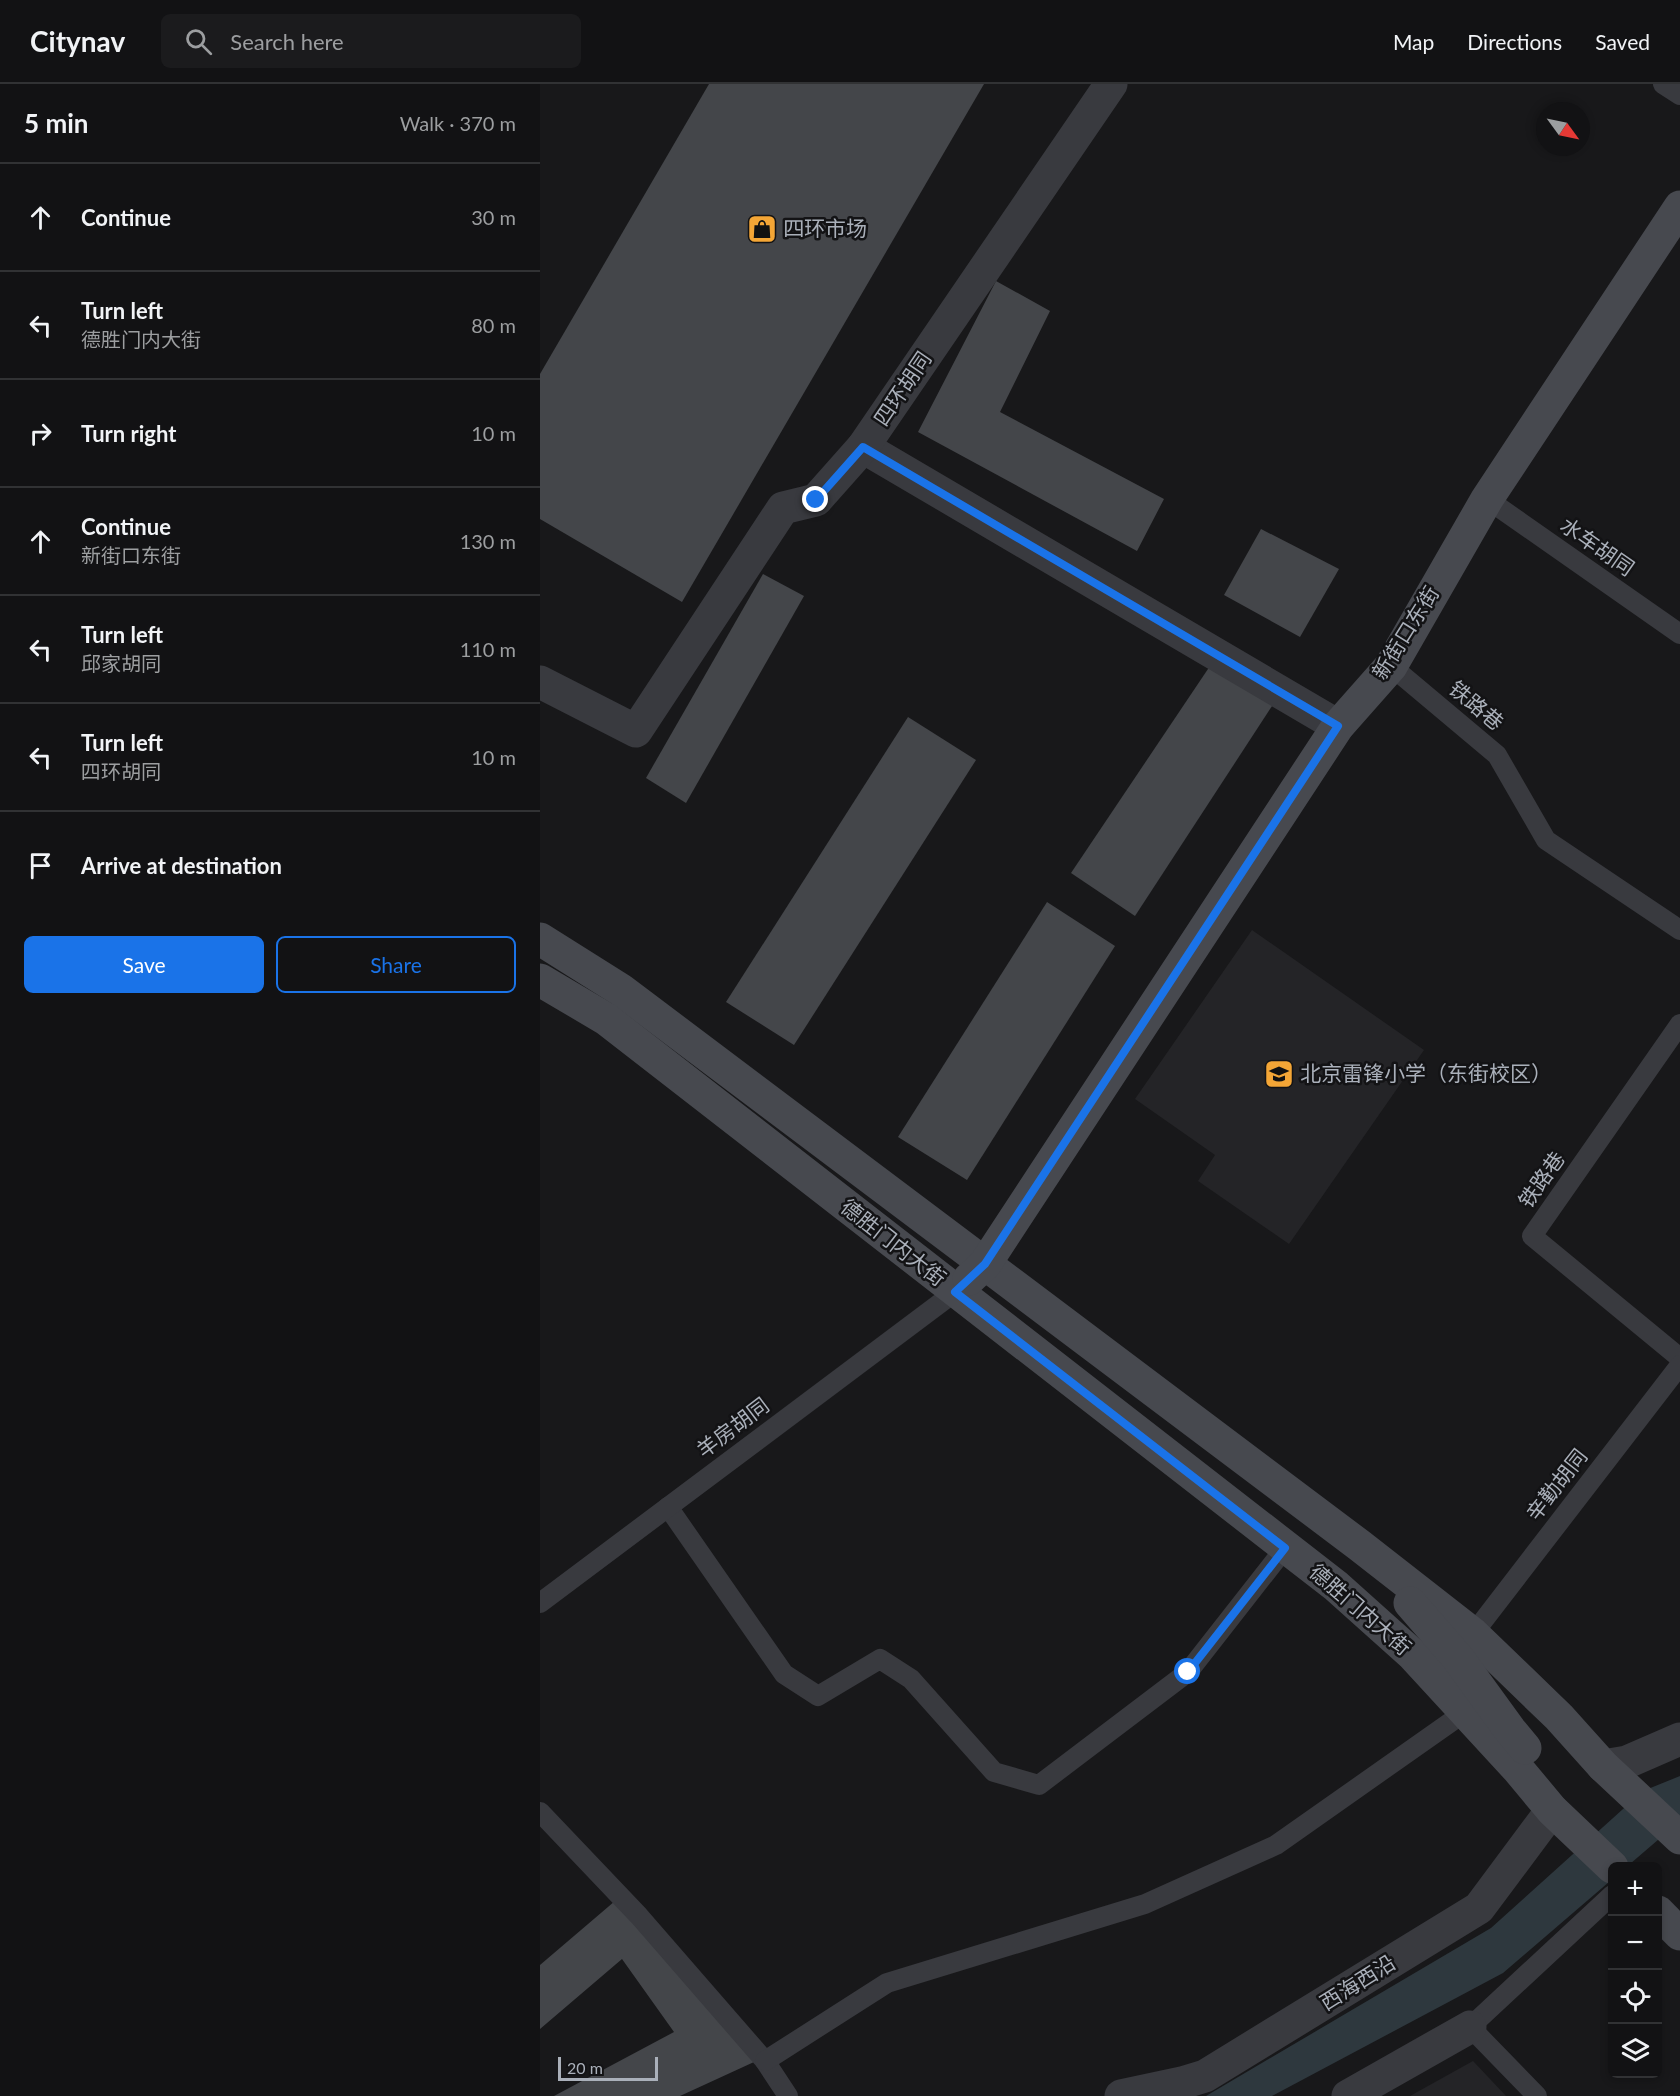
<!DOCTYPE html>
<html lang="en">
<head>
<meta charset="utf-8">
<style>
	body { margin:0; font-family:Lato,"Noto Sans SC",sans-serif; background:#1b1b1d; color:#f1f3f6 }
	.controls { position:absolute; right:18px; bottom:18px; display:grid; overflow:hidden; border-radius:9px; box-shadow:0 3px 9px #0003 }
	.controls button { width:54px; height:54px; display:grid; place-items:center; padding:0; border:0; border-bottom:2px solid #313234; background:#121214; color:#f1f3f6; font:30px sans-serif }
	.compass { position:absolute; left:996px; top:18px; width:54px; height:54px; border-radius:50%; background:#121214; box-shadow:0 3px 9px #0003; rotate:123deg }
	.scale { position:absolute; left:18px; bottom:15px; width:100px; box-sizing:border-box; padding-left:6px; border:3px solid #aab0ba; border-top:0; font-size:16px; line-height:21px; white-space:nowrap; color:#aab0ba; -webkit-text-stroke:4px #131315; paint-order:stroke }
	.stop { position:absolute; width:18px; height:18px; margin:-14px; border:4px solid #1a73e8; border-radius:50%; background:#fff }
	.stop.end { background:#1a73e8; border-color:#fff; box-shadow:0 2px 6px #0008 }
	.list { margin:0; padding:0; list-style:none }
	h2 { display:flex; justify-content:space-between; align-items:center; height:78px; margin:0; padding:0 24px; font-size:26px }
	h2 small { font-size:20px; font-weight:400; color:#9c9ea0 }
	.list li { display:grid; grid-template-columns:39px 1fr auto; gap:18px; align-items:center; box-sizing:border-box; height:108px; padding:0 24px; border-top:2px solid #313234 }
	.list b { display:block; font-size:22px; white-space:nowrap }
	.list p { margin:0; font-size:20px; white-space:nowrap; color:#9c9ea0 }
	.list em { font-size:20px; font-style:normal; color:#9c9ea0 }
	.actions { display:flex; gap:12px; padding:18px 24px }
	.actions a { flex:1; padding:14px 0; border:2px solid #1a73e8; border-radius:9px; text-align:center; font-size:21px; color:#1a73e8 }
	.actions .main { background:#1a73e8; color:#fff }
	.icon { flex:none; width:33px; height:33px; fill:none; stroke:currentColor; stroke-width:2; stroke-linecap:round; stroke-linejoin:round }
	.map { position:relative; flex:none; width:1140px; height:2012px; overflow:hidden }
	header { display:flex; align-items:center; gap:36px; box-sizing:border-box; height:84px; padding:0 30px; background:#121214; border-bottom:2px solid #313234 }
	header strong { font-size:28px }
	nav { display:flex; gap:33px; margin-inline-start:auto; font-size:21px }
	.search { width:420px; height:54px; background:#1b1b1d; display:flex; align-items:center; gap:15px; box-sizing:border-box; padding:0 21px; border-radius:9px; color:#9c9ea0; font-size:22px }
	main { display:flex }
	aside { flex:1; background:#121214 }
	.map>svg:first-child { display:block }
	.built { fill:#242427 }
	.water { fill:#2e383e }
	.building { fill:#44464a }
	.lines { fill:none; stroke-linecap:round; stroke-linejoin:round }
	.lane { stroke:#393a3f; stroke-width:20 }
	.street { stroke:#393a3f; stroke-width:33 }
	.secondary { stroke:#47494f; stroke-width:33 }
	.route { stroke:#1a73e8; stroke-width:8 }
	.labels { text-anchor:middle; stroke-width:5; stroke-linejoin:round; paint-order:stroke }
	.poi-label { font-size:21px; fill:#aab0ba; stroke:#131315; text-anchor:start }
	.street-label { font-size:21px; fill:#aab0ba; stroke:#131315 }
</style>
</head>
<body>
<header>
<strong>Citynav</strong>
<div class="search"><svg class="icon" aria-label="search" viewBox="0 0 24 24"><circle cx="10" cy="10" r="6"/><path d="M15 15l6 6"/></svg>Search here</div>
<nav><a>Map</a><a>Directions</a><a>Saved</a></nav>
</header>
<main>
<aside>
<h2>5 min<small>Walk · 370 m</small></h2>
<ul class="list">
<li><svg class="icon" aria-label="ahead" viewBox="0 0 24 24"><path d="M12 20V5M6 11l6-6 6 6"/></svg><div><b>Continue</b></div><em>30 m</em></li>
<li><svg class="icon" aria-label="left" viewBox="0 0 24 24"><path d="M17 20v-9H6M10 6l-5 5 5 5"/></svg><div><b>Turn left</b><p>德胜门内大街</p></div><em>80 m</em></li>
<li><svg class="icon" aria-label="right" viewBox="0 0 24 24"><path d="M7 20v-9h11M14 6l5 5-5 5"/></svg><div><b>Turn right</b></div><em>10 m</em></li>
<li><svg class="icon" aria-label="ahead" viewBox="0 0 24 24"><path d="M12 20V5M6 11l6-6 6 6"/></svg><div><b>Continue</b><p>新街口东街</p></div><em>130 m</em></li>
<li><svg class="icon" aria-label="left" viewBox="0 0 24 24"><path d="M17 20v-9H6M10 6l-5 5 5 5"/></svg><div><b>Turn left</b><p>邱家胡同</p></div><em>110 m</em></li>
<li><svg class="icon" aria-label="left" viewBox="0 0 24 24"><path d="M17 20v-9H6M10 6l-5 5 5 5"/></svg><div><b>Turn left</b><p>四环胡同</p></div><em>10 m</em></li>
<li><svg class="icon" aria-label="arrive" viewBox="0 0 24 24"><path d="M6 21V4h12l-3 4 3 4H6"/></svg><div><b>Arrive at destination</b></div></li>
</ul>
<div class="actions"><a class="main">Save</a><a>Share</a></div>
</aside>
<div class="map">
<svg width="1140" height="2012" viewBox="0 0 1140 2012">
	<rect width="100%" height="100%" fill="#18181a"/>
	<g class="built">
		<path d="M 712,846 L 884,966 L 749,1160 L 658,1097 L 675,1071 L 595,1015 Z"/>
		<path d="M 933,1977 L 966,2012 L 870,2012 Z"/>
	</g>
	<path class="water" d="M 1140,1692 L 1140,1737 L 963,1889 L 732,2012 L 666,2012 L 951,1844 L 1103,1707 Z"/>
	<g class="building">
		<path d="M 169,0 L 444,0 L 142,518 L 0,435 L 0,290 Z"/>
		<path d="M 456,197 L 510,227 L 460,328 L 624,415 L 597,467 L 378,348 Z"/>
		<path d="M 721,445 L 799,485 L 760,553 L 684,511 Z"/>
		<path d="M 223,490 L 264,512 L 146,719 L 106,694 Z"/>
		<path d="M 672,579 L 734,619 L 595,832 L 531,789 Z"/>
		<path d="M 368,633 L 436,676 L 254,961 L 186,918 Z"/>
		<path d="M 507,818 L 575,862 L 427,1096 L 358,1053 Z"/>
		<path d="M 75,1817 L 214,1978 L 140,2012 L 14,2012 L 134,1948 L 82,1875 L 0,1945 L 0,1881 Z"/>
	</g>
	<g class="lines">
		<g class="lane">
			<path d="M 1123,0 L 1140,11"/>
			<path d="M 947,415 L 1140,550"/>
			<path d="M 851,582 L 957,671 L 1006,756 L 1140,846"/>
			<path d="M 1140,940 L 992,1152 L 1140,1274"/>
			<path d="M 128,1423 L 244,1590 L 278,1612 L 340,1575 L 371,1595 L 454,1688 L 499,1701 L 648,1588 L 745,1464"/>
			<path d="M 0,1519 L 415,1208"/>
			<path d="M 933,1550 L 1140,1281"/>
			<path d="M 0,1728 L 99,1832 L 225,1977 L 248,2012"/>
			<path d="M 225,1977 L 347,1899 L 605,1820 L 736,1761 L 925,1628"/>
			<path d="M 997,2012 L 930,1943 L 1072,1811"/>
		</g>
		<g class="street">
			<path d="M 323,363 L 798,642"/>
			<path d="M 0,598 L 96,647 L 243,424 L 276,416 L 323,363 L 571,0"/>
			<path d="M 1063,1682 L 1087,1678 L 1140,1655"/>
			<path d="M 581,2012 L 642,1999 L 665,1992 L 939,1824 L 1012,1726"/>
			<path d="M 808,2012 L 930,1943"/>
		</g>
		<g class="secondary">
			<path d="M 0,855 L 81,906 L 819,1461 L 933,1550 L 1019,1633 L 1063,1682 L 1140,1754"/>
			<path d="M 0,896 L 66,935 L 796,1502 L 873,1571 L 977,1684 L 1012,1726 L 1072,1783"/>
			<path d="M 429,1195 L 445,1180 L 798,642 L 851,582 L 947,415 L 1140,123"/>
			<path d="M 870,1519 L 917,1573 L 970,1646 L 985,1664"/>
			<path d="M 1118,1828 L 1140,1850"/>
		</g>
	</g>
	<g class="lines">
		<path class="route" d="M 276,416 L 323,363 L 798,642 L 445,1180 L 415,1208 L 745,1464 L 648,1588"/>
	</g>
	<defs>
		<g id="shop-square" transform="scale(1.5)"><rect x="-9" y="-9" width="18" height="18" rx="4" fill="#f4a636" stroke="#131315"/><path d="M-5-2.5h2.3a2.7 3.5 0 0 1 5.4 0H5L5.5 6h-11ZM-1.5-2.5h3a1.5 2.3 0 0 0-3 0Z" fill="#111"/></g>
		<g id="school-square" transform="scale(1.5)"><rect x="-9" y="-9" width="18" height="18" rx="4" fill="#f4a636" stroke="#131315"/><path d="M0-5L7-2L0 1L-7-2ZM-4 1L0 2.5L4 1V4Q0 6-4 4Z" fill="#111"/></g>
	</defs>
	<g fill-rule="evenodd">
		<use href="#shop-square" x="222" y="145"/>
		<use href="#school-square" x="739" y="990"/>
	</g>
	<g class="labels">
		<g class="poi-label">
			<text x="243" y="152">四环市场</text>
			<text x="760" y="997">北京雷锋小学（东街校区）</text>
		</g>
		<g class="street-label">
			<text transform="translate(363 305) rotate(-56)" y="7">四环胡同</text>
			<text transform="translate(1057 463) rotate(35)" y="7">水车胡同</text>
			<text transform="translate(866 549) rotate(-58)" y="7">新街口东街</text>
			<text transform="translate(936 622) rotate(40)" y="7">铁路巷</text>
			<text transform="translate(1002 1096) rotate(-55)" y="7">铁路巷</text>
			<text transform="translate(353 1159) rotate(38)" y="7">德胜门内大街</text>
			<text transform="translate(193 1344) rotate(-37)" y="7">羊房胡同</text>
			<text transform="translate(1017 1401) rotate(-52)" y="7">辛勤胡同</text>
			<text transform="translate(820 1526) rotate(41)" y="7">德胜门内大街</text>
			<text transform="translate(818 1899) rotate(-32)" y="7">西海西沿</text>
		</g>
	</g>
</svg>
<div class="controls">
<button>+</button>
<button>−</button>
<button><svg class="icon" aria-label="locate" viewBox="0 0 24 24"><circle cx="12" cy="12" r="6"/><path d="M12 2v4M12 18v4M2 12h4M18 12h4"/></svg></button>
<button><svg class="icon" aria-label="layers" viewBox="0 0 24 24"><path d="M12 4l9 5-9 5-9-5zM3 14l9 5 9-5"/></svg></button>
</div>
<svg class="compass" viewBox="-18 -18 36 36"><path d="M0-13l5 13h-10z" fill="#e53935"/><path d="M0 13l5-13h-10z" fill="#9c9ea0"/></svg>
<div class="scale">20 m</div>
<div class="stop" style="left:648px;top:1588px"></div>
<div class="stop end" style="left:276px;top:416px"></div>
</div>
</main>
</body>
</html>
